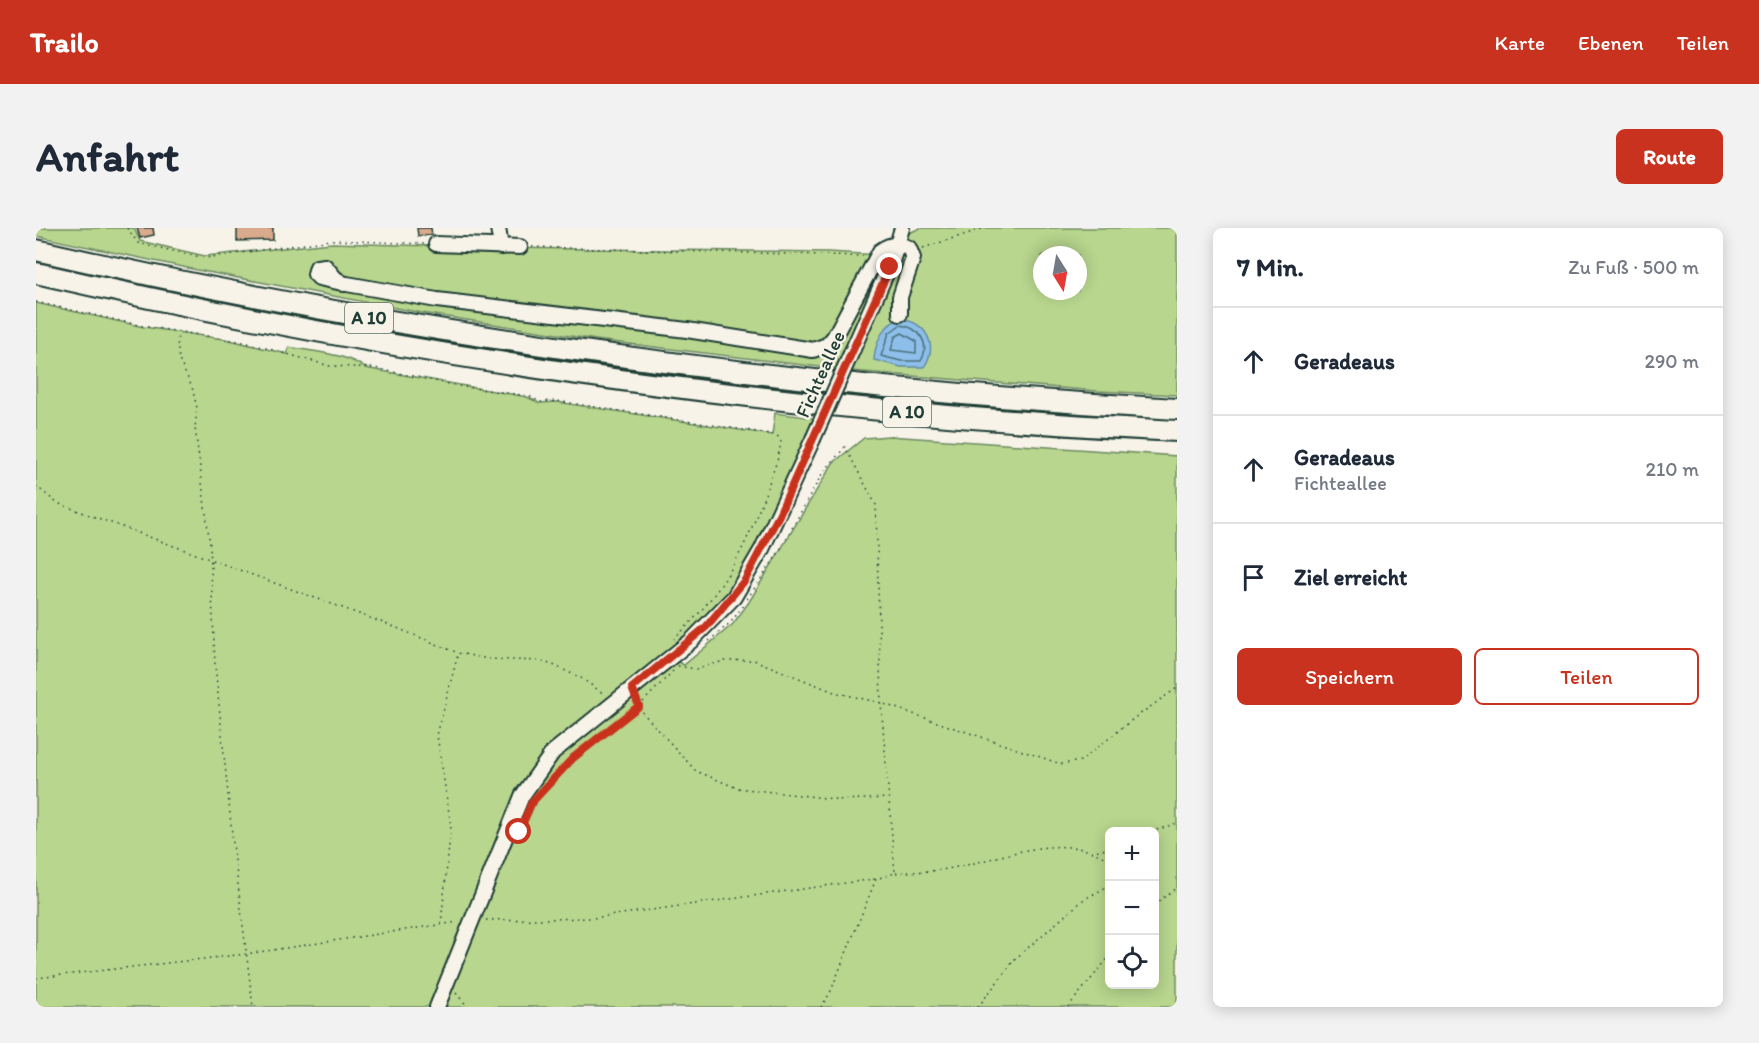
<!DOCTYPE html>
<html lang="de">
<head>
<meta charset="utf-8">
<style>
	body { margin:0; font-family:Itim,sans-serif; background:#f2f2f3; color:#1f2937 }
	.controls { position:absolute; right:18px; bottom:18px; display:grid; overflow:hidden; border-radius:9px; box-shadow:0 3px 15px #0003 }
	.controls button { width:54px; height:54px; display:grid; place-items:center; padding:0; border:0; border-bottom:2px solid #e0e1e3; background:#fff; color:#1f2937; font:30px sans-serif }
	.compass { position:absolute; left:997px; top:18px; width:54px; height:54px; border-radius:50%; background:#fff; box-shadow:0 3px 15px #0003; rotate:169deg }
	.stop { position:absolute; width:18px; height:18px; margin:-14px; border:4px solid #c8321e; border-radius:50%; background:#fff }
	.stop.end { background:#c8321e; border-color:#fff; box-shadow:0 2px 6px #0008 }
	.list { margin:0; padding:0; list-style:none }
	h2 { display:flex; justify-content:space-between; align-items:center; height:78px; margin:0; padding:0 24px; font-size:26px }
	h2 small { font-size:20px; font-weight:400; color:#747a83 }
	.list li { display:grid; grid-template-columns:39px 1fr auto; gap:18px; align-items:center; box-sizing:border-box; height:108px; padding:0 24px; border-top:2px solid #e0e1e3 }
	.list b { display:block; font-size:22px; white-space:nowrap }
	.list p { margin:0; font-size:20px; white-space:nowrap; color:#747a83 }
	.list em { font-size:20px; font-style:normal; color:#747a83 }
	.actions { display:flex; gap:12px; padding:18px 24px }
	.actions a { flex:1; padding:14px 0; border:2px solid #c8321e; border-radius:9px; text-align:center; font-size:21px; color:#c8321e }
	.actions .main { background:#c8321e; color:#fff }
	.icon { flex:none; width:33px; height:33px; fill:none; stroke:currentColor; stroke-width:2; stroke-linecap:round; stroke-linejoin:round }
	.map { position:relative; flex:none; width:1141px; height:779px; overflow:hidden; border-radius:9px }
	header { display:flex; align-items:center; gap:36px; box-sizing:border-box; height:84px; padding:0 30px; background:#c8321e; color:#fff }
	header strong { font-size:28px }
	nav { display:flex; gap:33px; margin-inline-start:auto; font-size:21px }
	.intro { display:flex; align-items:center; justify-content:space-between; box-sizing:border-box; height:144px; padding:0 36px }
	h1 { margin:0; font-size:42px }
	.button { padding:15px 27px; border-radius:9px; background:#c8321e; color:#fff; font-size:21px; font-weight:700 }
	main { display:flex; gap:36px; padding:0 36px }
	aside { flex:1; background:#fff; border-radius:9px; box-shadow:0 3px 15px #0003 }
	.map>svg:first-child { display:block }
	.green { fill:#b8d68e; stroke:#6c8a61; stroke-width:1.5; fill-rule:evenodd }
	.water { fill:#8ebfea; stroke:#628ba1; stroke-width:1.5 }
	.lines { fill:none; stroke-linecap:round; stroke-linejoin:round }
	.shore { stroke:#4b717d; stroke-width:1.5 }
	.building { fill:#daaa8c; stroke:#1f3d34; stroke-width:1.5 }
	.minor-casing { stroke:#1f3d34; stroke-width:18 }
	.highway-casing { stroke:#1f3d34; stroke-width:24 }
	.path { stroke:#1f3d34; stroke-width:1.5; stroke-dasharray:1.5 4.5; stroke-linecap:butt }
	.minor { stroke:#f7f3e8; stroke-width:14 }
	.highway { stroke:#f7f3e8; stroke-width:20 }
	.minor-bridge-casing { stroke:#1f3d34; stroke-width:18; stroke-linecap:butt }
	.minor-bridge { stroke:#f7f3e8; stroke-width:14 }
	.route { stroke:#c8321e; stroke-width:8 }
	.labels { text-anchor:middle; stroke-width:5; stroke-linejoin:round; paint-order:stroke }
	.shield { fill:#f7f3e8; stroke:#60746a; stroke-width:1.5 }
	.shield-label { font-size:18px; font-weight:bold; fill:#1f3d34 }
	.street-label { font-size:20px; fill:#1f3d34; stroke:#f7f3e8 }
</style>
</head>
<body>
<header>
<strong>Trailo</strong>
<nav><a>Karte</a><a>Ebenen</a><a>Teilen</a></nav>
</header>
<div class="intro"><h1>Anfahrt</h1><a class="button">Route</a></div>
<main>
<div class="map">
<svg width="1141" height="779" viewBox="0 0 1141 779">
	<rect width="100%" height="100%" fill="#f7f3e8"/>
	<filter id="ink" filterUnits="userSpaceOnUse"><feTurbulence type="fractalNoise" baseFrequency=".0167" numOctaves="2"/><feDisplacementMap in="SourceGraphic" scale="12" xChannelSelector="R" yChannelSelector="G"/><feConvolveMatrix kernelMatrix="1 2 1 2 8 2 1 2 1" color-interpolation-filters="sRGB"/></filter>
	<g filter="url(#ink)">
		<g class="green">
			<path d="M 0,0 L 98,0 L 104,13 L 169,28 L 296,15 L 465,20 L 793,24 L 844,27 L 871,6 L 884,0 L 1141,0 L 1141,167 L 1061,163 L 815,143 L 859,41 L 801,141 L 560,112 L 386,85 L 161,42 L 0,8 ZM 1006,27 L 1042,27 L 1042,63 L 1006,63 Z"/>
			<path d="M 0,75 L 108,99 L 194,112 L 251,126 L 253,119 C 277,124 309,125 329,140 L 491,169 L 503,175 L 521,174 L 736,207 L 739,185 L 779,190 L 732,298 L 699,358 L 638,432 L 648,437 L 697,396 L 713,374 L 797,235 L 828,210 L 853,208 L 1141,228 L 1141,779 L 0,779 ZM 1074,604 L 1118,604 L 1118,756 L 1074,756 Z"/>
		</g>
		<path class="water" d="M 864,91 C 890,94 903,117 888,139 L 865,139 L 838,132 C 839,115 847,96 864,91 Z"/>
		<g class="lines">
			<g class="shore">
				<path d="M 864,97 C 883,99 895,115 885,133 L 865,133 L 845,128 L 853,105 Z"/>
				<path d="M 866,105 L 880,113 L 880,125 L 855,122 L 859,109 Z"/>
			</g>
		</g>
		<g class="building">
			<path d="M 101,0 L 117,0 L 118,7 L 104,10 Z"/>
			<path d="M 201,0 L 237,0 L 237,12 L 201,13 Z"/>
			<path d="M 381,0 L 395,0 L 396,7 L 382,8 Z"/>
		</g>
		<g class="lines">
			<g class="minor-casing">
				<g id="minor">
					<path d="M 462,0 L 465,19"/>
					<path d="M 400,16 L 484,19"/>
					<path d="M 308,56 L 299,50 L 289,38 L 281,39 L 279,46 L 283,50 L 311,56 L 401,72 L 651,102 L 777,122 L 791,117 L 798,109 L 844,23 C 853,16 863,15 873,20 L 877,30 L 864,69 L 864,86"/>
					<path d="M 817,121 L 857,30 L 866,0"/>
					<path d="M 401,779 L 486,568 L 517,524 L 655,413 L 698,369 L 726,321 L 777,211"/>
				</g>
			</g>
			<g class="highway-casing">
				<g id="highway">
					<path d="M 0,22 C 375,108 757,160 1141,181"/>
					<path d="M 0,45 C 375,131 757,185 1141,203"/>
				</g>
			</g>
			<g class="path">
				<path d="M 91,0 L 102,15 L 169,30 L 296,12 L 390,16"/>
				<path d="M 496,19 L 827,28"/>
				<path d="M 887,20 L 949,0"/>
				<path d="M 0,74 L 107,98 L 208,114 L 294,138 L 339,140 L 422,158 L 493,168 L 504,174 L 521,173 L 741,207 L 745,214 L 742,230 C 715,306 699,353 638,411"/>
				<path d="M 144,104 L 141,112 L 143,132 L 156,159 L 161,180 L 159,200 L 174,317 L 179,437 L 197,616 L 217,779"/>
				<path d="M 0,258 L 21,275 L 361,400 L 422,425 L 453,431 L 504,433 L 517,437 L 545,450 L 568,466"/>
				<path d="M 711,371 L 740,329 L 786,246 L 809,219 L 840,277 L 845,475 L 859,645 L 840,651 L 794,765 L 785,779"/>
				<path d="M 673,413 L 695,394 L 707,378"/>
				<path d="M 642,438 L 660,441 L 688,433 L 718,432 L 798,464 L 845,475 L 1025,536 L 1045,533 L 1097,491 L 1141,460"/>
				<path d="M 601,473 L 605,483 L 660,543 L 701,560 L 807,572 L 852,570"/>
				<path d="M 500,570 L 537,530 L 603,478 L 637,443"/>
				<path d="M 1115,604 L 1141,595"/>
				<path d="M 1055,623 L 1074,621"/>
				<path d="M 860,645 C 878,643 898,644 916,640 C 966,631 1027,601 1074,633"/>
				<path d="M 1118,677 L 1141,659"/>
				<path d="M 450,692 L 557,690 L 839,651"/>
				<path d="M 405,696 L 415,598 L 401,507 L 422,426"/>
				<path d="M 0,750 L 210,726 L 422,694"/>
				<path d="M 420,765 L 432,779"/>
				<path d="M 942,779 L 979,731 L 1047,672 L 1074,657"/>
				<path d="M 1032,779 L 1074,728"/>
			</g>
			<use href="#minor" class="minor"/>
			<use href="#highway" class="highway"/>
			<g class="minor-bridge-casing">
				<path id="minor-bridge" d="M 777,211 L 817,121"/>
			</g>
			<use href="#minor-bridge" class="minor-bridge"/>
		</g>
	</g>
	<g class="lines" filter="url(#ink)">
		<path class="route" d="M 483,604 L 496,574 L 537,530 L 603,478 L 596,460 L 670,399 L 709,352 L 742,289 L 854,39"/>
	</g>
	<g class="labels">
		<g class="shield">
			<rect x="309" y="75" width="48" height="30" rx="4.5"/>
			<rect x="847" y="169" width="48" height="30" rx="4.5"/>
		</g>
		<g class="shield-label">
			<text x="333" y="96">A 10</text>
			<text x="871" y="190">A 10</text>
		</g>
		<g class="street-label">
			<text transform="translate(784 146) rotate(-66)" y="7">Fichteallee</text>
		</g>
	</g>
</svg>
<div class="controls">
<button>+</button>
<button>−</button>
<button><svg class="icon" aria-label="locate" viewBox="0 0 24 24"><circle cx="12" cy="12" r="6"/><path d="M12 2v4M12 18v4M2 12h4M18 12h4"/></svg></button>
</div>
<svg class="compass" viewBox="-18 -18 36 36"><path d="M0-13l5 13h-10z" fill="#e53935"/><path d="M0 13l5-13h-10z" fill="#747a83"/></svg>
<div class="stop" style="left:483px;top:604px"></div>
<div class="stop end" style="left:854px;top:39px"></div>
</div>
<aside>
<h2>7 Min.<small>Zu Fuß · 500 m</small></h2>
<ul class="list">
<li><svg class="icon" aria-label="ahead" viewBox="0 0 24 24"><path d="M12 20V5M6 11l6-6 6 6"/></svg><div><b>Geradeaus</b></div><em>290 m</em></li>
<li><svg class="icon" aria-label="ahead" viewBox="0 0 24 24"><path d="M12 20V5M6 11l6-6 6 6"/></svg><div><b>Geradeaus</b><p>Fichteallee</p></div><em>210 m</em></li>
<li><svg class="icon" aria-label="arrive" viewBox="0 0 24 24"><path d="M6 21V4h12l-3 4 3 4H6"/></svg><div><b>Ziel erreicht</b></div></li>
</ul>
<div class="actions"><a class="main">Speichern</a><a>Teilen</a></div>
</aside>
</main>
</body>
</html>
